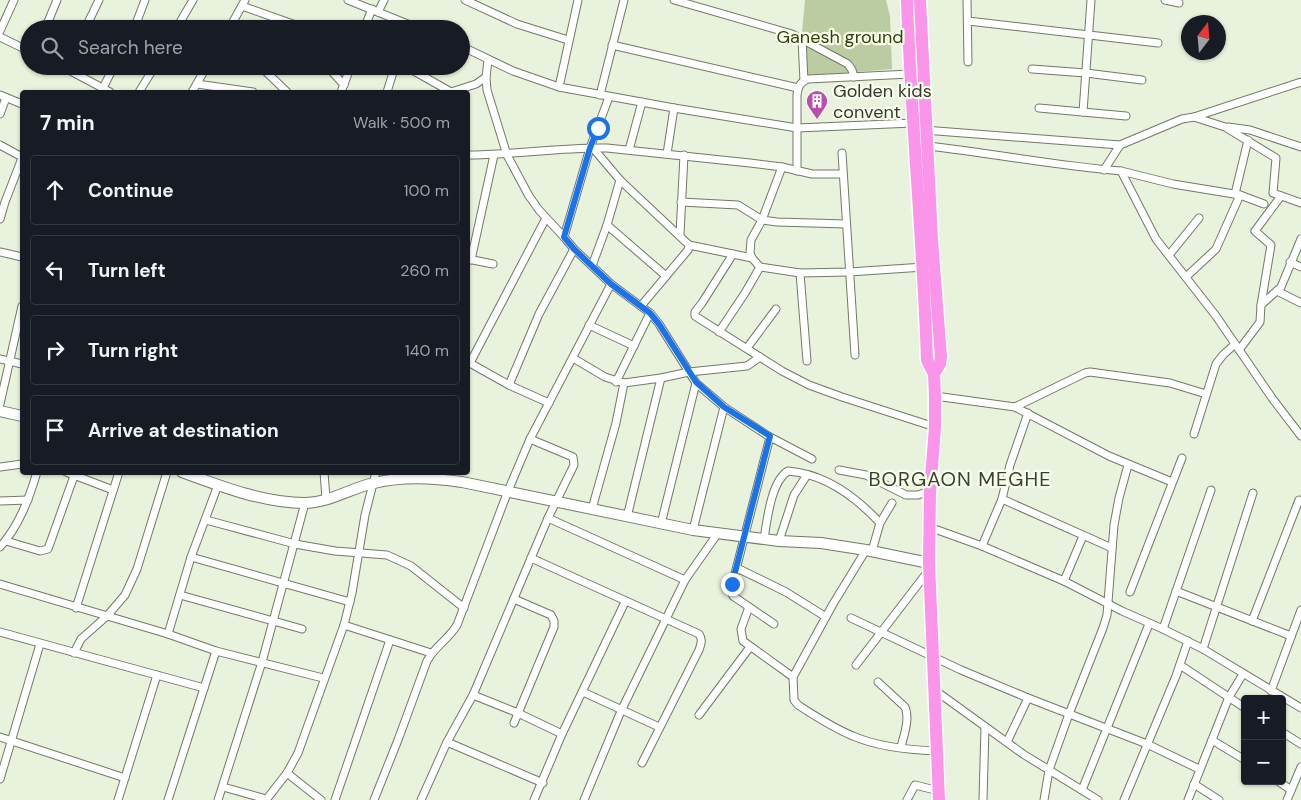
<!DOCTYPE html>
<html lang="en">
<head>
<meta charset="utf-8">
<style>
	body { margin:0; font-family:"DM Sans",sans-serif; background:#20242c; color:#f1f3f6 }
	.controls { position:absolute; right:15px; bottom:15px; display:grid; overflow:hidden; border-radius:5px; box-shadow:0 1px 4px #0004 }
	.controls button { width:45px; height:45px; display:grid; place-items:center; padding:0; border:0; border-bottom:1px solid #363941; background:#171b24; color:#f1f3f6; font:25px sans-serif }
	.compass { position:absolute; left:1181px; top:15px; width:45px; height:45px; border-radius:50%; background:#171b24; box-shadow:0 1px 4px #0004; rotate:16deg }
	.stop { position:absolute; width:15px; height:15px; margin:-11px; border:4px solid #1a73e8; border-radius:50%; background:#fff }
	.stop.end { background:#1a73e8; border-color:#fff; box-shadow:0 1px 5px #0008 }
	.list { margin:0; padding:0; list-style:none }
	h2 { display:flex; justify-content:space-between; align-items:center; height:65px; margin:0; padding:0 20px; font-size:21px }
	h2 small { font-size:16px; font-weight:400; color:#9ea1a6 }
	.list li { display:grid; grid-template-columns:32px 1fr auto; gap:15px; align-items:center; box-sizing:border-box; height:70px; margin:0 10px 10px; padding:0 10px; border:1px solid #363941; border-radius:5px }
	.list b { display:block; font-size:19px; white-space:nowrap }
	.list em { font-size:16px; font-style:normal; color:#9ea1a6 }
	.icon { flex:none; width:28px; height:28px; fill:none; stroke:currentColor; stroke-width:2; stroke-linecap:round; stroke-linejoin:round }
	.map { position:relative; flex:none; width:1301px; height:800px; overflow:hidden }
	.search { position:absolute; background:#171b24; box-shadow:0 1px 4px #0004; left:20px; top:20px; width:450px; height:55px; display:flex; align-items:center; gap:12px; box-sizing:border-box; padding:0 18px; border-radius:28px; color:#9ea1a6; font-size:19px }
	.panel { position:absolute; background:#171b24; box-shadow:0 1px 4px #0004; left:20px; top:90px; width:450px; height:385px; border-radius:5px }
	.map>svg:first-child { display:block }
	.green { fill:#bbcca2 }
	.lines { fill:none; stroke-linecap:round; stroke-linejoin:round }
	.street-casing { stroke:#727a66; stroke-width:9 }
	.secondary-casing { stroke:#727a66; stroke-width:12 }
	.highway-casing { stroke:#fff; stroke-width:15 }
	.street { stroke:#fff; stroke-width:7 }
	.secondary { stroke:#fff; stroke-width:10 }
	.highway { stroke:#fa95ea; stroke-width:12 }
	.route { stroke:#1a73e8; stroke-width:6 }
	.labels { text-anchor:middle; stroke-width:4.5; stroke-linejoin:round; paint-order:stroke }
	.park-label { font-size:18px; fill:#31410a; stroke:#f8ffed }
	.poi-label { font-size:18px; fill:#363930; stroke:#f8ffed; text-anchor:start }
	.quarter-label { font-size:20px; letter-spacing:1px; fill:#3a412f; stroke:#f8ffed }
</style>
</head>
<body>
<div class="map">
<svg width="1301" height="800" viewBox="0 0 1301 800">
	<rect width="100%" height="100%" fill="#e9f2dc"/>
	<path class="green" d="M 805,0 L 886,0 L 890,16 L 892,69 L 807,76 L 802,32 Z"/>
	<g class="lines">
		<g class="street-casing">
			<g id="street">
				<path d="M 348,0 L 420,29"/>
				<path d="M 465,0 L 517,24 L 568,40"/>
				<path d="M 674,0 L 792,34 L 848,64 L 852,70 L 854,77"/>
				<path d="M 967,0 L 968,62"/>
				<path d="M 1165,0 L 1179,3"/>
				<path d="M 242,6 L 307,29"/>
				<path d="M 378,12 L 384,0"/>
				<path d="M 968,21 L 1158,43"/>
				<path d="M 45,29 L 57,0"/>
				<path d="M 85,29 L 99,0"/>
				<path d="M 134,29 L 145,0"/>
				<path d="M 176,29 L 193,0"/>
				<path d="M 229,29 L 245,0"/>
				<path d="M 364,29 L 372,9"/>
				<path d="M 0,31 L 14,0"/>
				<path d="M 0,37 L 29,51"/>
				<path d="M 802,39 L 804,81"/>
				<path d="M 612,45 L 798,88"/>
				<path d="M 461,46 L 513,71 L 559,87 L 674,108 L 797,128 L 913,123"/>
				<path d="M 488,60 L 486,77 L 487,90 L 507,155 L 529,196 L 539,210 L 564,237 L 574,249 L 611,284 L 650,313 L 659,324 L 696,383 L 724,407 L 770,437 L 812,459"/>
				<path d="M 61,66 L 110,92"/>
				<path d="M 260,66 L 287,92"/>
				<path d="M 327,66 L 344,85"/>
				<path d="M 405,66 L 451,92 L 476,84 L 486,77"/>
				<path d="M 1032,69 L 1086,73 L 1142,80"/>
				<path d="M 197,84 L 253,92"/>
				<path d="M 559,87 L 578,0"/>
				<path d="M 103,88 L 114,66"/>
				<path d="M 139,92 L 155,66"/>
				<path d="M 192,92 L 207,66"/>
				<path d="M 341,92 L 351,66"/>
				<path d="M 387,92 L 395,66"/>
				<path d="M 0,95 L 22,104"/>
				<path d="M 600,95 L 624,0"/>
				<path d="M 1039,108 L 1126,116"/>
				<path d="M 1083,112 L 1091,0"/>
				<path d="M 0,114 L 6,98"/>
				<path d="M 1194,117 L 1301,82"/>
				<path d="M 1228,127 L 1250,130 L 1301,147"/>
				<path d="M 924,130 L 1120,145"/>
				<path d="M 0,145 L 22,157"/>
				<path d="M 927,146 C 992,153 1056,166 1121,171 L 1156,239 L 1216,316 L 1272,398 L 1301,436"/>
				<path d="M 593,148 L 620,180 L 689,245 L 688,250 L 641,306"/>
				<path d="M 629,150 L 642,102"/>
				<path d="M 842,153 L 855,355"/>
				<path d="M 667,154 L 674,108"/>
				<path d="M 468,155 C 514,155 561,147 607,148 L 750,163 L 782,167 L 812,174 L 843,174"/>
				<path d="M 782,167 L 762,220 L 751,240 L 750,253 L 752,258 L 760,267 L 800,273 L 849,272 L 924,267"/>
				<path d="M 1104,170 L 1120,145 L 1182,119 L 1194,117 L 1225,127 L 1276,158 L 1273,193 L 1301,203"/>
				<path d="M 797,171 L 797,95 C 798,87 800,82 808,79 L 910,74"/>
				<path d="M 1121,171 L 1173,184 L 1240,195 L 1216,249 L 1186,277"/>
				<path d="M 1235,194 L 1248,140"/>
				<path d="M 1240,195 L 1264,204"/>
				<path d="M 681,202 L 738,205 L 762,220 L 777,222 L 846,224"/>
				<path d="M 0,219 L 5,202 L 22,158"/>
				<path d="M 607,225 L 666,276"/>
				<path d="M 680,234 L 684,155"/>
				<path d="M 564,237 L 590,148 L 609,97"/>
				<path d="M 689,245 L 752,258"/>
				<path d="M 0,252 L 22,257"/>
				<path d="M 733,254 L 702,303 L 695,312 L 695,316 L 782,371 L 809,385 L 842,397 L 935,427"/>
				<path d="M 1169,255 L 1199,218"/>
				<path d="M 468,259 L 493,264"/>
				<path d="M 471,260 L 494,155"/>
				<path d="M 1290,262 L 1301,267"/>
				<path d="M 592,266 L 607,225 L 620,180"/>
				<path d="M 800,273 L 807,361"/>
				<path d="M 1277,291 L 1301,303"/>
				<path d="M 1261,305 L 1271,245 L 1255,231 L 1281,196"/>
				<path d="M 589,325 L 634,346"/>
				<path d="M 719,332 L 745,293 L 760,267"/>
				<path d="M 747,348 L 776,309"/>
				<path d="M 1239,350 L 1260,322 L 1261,305 L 1281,287 L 1301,239"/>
				<path d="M 573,358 L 605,377 L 624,383 L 661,378 L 689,372 L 747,366 L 760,357"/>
				<path d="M 0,359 L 22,364"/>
				<path d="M 468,362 L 509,385 L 549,403"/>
				<path d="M 470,363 L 546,218"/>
				<path d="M 616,382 L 650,313"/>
				<path d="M 509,385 L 539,314 L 574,249"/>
				<path d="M 935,396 L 1015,407 L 1109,456 L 1172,482"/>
				<path d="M 0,404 L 22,306"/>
				<path d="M 1015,407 L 1085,373 L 1090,372 L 1170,383 L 1206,394"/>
				<path d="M 1194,434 L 1216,364 L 1223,355 L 1235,344"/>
				<path d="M 770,437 L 731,589 L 733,596 L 774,624"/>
				<path d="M 0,467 L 22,464"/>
				<path d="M 839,470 L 866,475 L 906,495 L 918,495 L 930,491"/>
				<path d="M 66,472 L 113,490"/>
				<path d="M 324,472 L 326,499"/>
				<path d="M 1002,499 L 1112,548"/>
				<path d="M 0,501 L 28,500"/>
				<path d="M 592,509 L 616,423 L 624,383"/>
				<path d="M 627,517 L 661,378"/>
				<path d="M 548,518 L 685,580"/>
				<path d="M 206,520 L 295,544 L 335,551 L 387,555 L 411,566 L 464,608"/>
				<path d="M 661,524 L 696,383"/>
				<path d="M 929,527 L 982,546 L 1064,581 L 1122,611 L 1163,629 L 1203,649 L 1301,708"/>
				<path d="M 693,530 L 724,407"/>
				<path d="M 764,539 C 767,521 771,481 788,471 C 826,474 856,497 880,523"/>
				<path d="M 6,541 L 40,551 L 48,549 L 74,476"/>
				<path d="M 779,541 L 794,495 L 807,475"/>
				<path d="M 982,546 L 1002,499 L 1010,465 L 1028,413"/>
				<path d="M 0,547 C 19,526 29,499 37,472"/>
				<path d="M 866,550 L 833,604 L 793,677 L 794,700 L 798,705 C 815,716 833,728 853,736 C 878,747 910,750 937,751"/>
				<path d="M 872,551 L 880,523 L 892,503"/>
				<path d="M 191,557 L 350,602"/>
				<path d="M 531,558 L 699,634 C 703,640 701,644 699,650 L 642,763"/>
				<path d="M 737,568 L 786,592 L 826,617"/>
				<path d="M 1064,581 L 1083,536"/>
				<path d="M 0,584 L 168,634 L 216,651 L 323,678"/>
				<path d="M 1176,591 L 1291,636"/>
				<path d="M 1130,592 L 1182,458"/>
				<path d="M 180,595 L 302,629"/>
				<path d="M 749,607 L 741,629 L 743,641 L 793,677"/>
				<path d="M 76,608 L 119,472"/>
				<path d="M 851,618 L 961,670 L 1028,698 L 1147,744 L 1199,769"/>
				<path d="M 1252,621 L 1299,500"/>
				<path d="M 344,625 L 431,653"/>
				<path d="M 1163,629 L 1211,490"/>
				<path d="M 0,632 L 204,688"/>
				<path d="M 168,634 L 191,557 L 218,485"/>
				<path d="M 1203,649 L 1253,493"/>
				<path d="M 74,653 L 81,639 L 107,616 L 125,595 L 137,569 L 167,472"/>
				<path d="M 856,665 L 929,570"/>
				<path d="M 1180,665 L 1245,708"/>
				<path d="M 878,682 L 905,707 C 910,719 904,735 901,747"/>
				<path d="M 936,691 L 1023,754 L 1098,800"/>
				<path d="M 1271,691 L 1301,610"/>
				<path d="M 583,692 L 659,727"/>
				<path d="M 473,695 L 518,713 L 562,734"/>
				<path d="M 699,715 L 750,647"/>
				<path d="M 514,723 L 554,627 L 554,621 L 551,615 L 514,599"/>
				<path d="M 1282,732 L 1301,744"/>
				<path d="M 0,737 L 125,778"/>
				<path d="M 1212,740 L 1245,760"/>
				<path d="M 447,742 L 543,783"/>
				<path d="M 1007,742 L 1028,698"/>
				<path d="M 287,773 L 321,800"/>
				<path d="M 0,779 L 40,644"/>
				<path d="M 1278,781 L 1291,790"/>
				<path d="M 1194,784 L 1219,800"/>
				<path d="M 223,787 L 266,799"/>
				<path d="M 1082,790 L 1149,624"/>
				<path d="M 118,800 L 157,675"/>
				<path d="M 168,800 L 216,651"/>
				<path d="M 218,800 L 262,662 L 305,503"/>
				<path d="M 266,800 L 287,773 L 298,753 L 344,625 L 352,593 L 365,515 L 376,472"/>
				<path d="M 335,800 L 390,640"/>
				<path d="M 374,800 L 398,740 L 427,661 C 434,647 449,639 457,625 L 508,491 L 530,439 L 611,284"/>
				<path d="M 421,800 L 447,742 L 473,695 L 548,518 L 574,465 L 573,457 L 530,439"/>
				<path d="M 534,800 L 562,734 L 625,602"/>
				<path d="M 584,800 L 621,711 L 685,580 L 718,533"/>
				<path d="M 907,800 L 915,785 L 939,791"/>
				<path d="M 983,800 L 985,727"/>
				<path d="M 1044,800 L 1049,770 L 1069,714 L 1103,628 L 1107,615 L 1114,525 L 1119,498 L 1128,465"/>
				<path d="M 1124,800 L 1176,676 L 1188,641"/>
				<path d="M 1188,800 L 1229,697 L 1243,674"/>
				<path d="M 1287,800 L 1301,767"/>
			</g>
		</g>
		<g class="secondary-casing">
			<g id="secondary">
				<path d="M 0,411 L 22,416"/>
				<path d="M 182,472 C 220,486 264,503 304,503 C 329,503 351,488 374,483 C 404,476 432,478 462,482 L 693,530 L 779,541 L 821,543 L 866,550 L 929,563"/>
			</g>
		</g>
		<g class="highway-casing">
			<g id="highway">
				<path d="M 907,0 C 911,120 923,240 927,360 L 934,374 L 935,396 L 935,427 L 930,491 L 929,563 L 939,800"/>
				<path d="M 920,0 L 932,240 L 941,357 L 940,364 L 934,374"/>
			</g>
		</g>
		<use href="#street" class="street"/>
		<use href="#secondary" class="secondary"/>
		<use href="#highway" class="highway"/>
	</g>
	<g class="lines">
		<path class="route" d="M 598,128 L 590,148 L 564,237 L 574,249 L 611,284 L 650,313 L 659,324 L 696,382 L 724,407 L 770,436 L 732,584"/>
	</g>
	<defs>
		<g id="building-pin" transform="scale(1.125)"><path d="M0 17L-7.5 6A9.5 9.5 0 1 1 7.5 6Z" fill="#bb4dac" stroke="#f8ffed"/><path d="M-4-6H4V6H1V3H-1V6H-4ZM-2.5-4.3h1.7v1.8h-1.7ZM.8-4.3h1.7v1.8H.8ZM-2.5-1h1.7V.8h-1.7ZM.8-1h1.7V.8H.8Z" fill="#fff"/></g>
	</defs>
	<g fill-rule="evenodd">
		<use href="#building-pin" x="817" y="101"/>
	</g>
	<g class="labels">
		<g class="park-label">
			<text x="840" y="43">Ganesh ground</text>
		</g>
		<g class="poi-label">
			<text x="833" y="97">Golden kids<tspan x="833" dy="21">convent</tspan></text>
		</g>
		<g class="quarter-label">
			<text x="960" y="486">BORGAON MEGHE</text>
		</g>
	</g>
</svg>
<div class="controls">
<button>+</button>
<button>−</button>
</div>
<svg class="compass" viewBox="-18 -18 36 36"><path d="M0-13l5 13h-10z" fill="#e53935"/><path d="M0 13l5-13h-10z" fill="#9ea1a6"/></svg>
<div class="stop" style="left:598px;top:128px"></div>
<div class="stop end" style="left:732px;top:584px"></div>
<div class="search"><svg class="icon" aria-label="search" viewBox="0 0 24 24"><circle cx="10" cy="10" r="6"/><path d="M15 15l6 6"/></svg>Search here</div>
<section class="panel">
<h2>7 min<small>Walk · 500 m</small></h2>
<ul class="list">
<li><svg class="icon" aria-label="ahead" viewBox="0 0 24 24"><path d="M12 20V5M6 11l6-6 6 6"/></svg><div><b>Continue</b></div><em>100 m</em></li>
<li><svg class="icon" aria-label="left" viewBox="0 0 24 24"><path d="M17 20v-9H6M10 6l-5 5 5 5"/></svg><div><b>Turn left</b></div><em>260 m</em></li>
<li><svg class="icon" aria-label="right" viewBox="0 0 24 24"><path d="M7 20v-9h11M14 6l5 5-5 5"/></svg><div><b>Turn right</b></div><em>140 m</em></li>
<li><svg class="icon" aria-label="arrive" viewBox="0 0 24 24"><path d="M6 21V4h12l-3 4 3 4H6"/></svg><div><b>Arrive at destination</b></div></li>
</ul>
</section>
</div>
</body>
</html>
